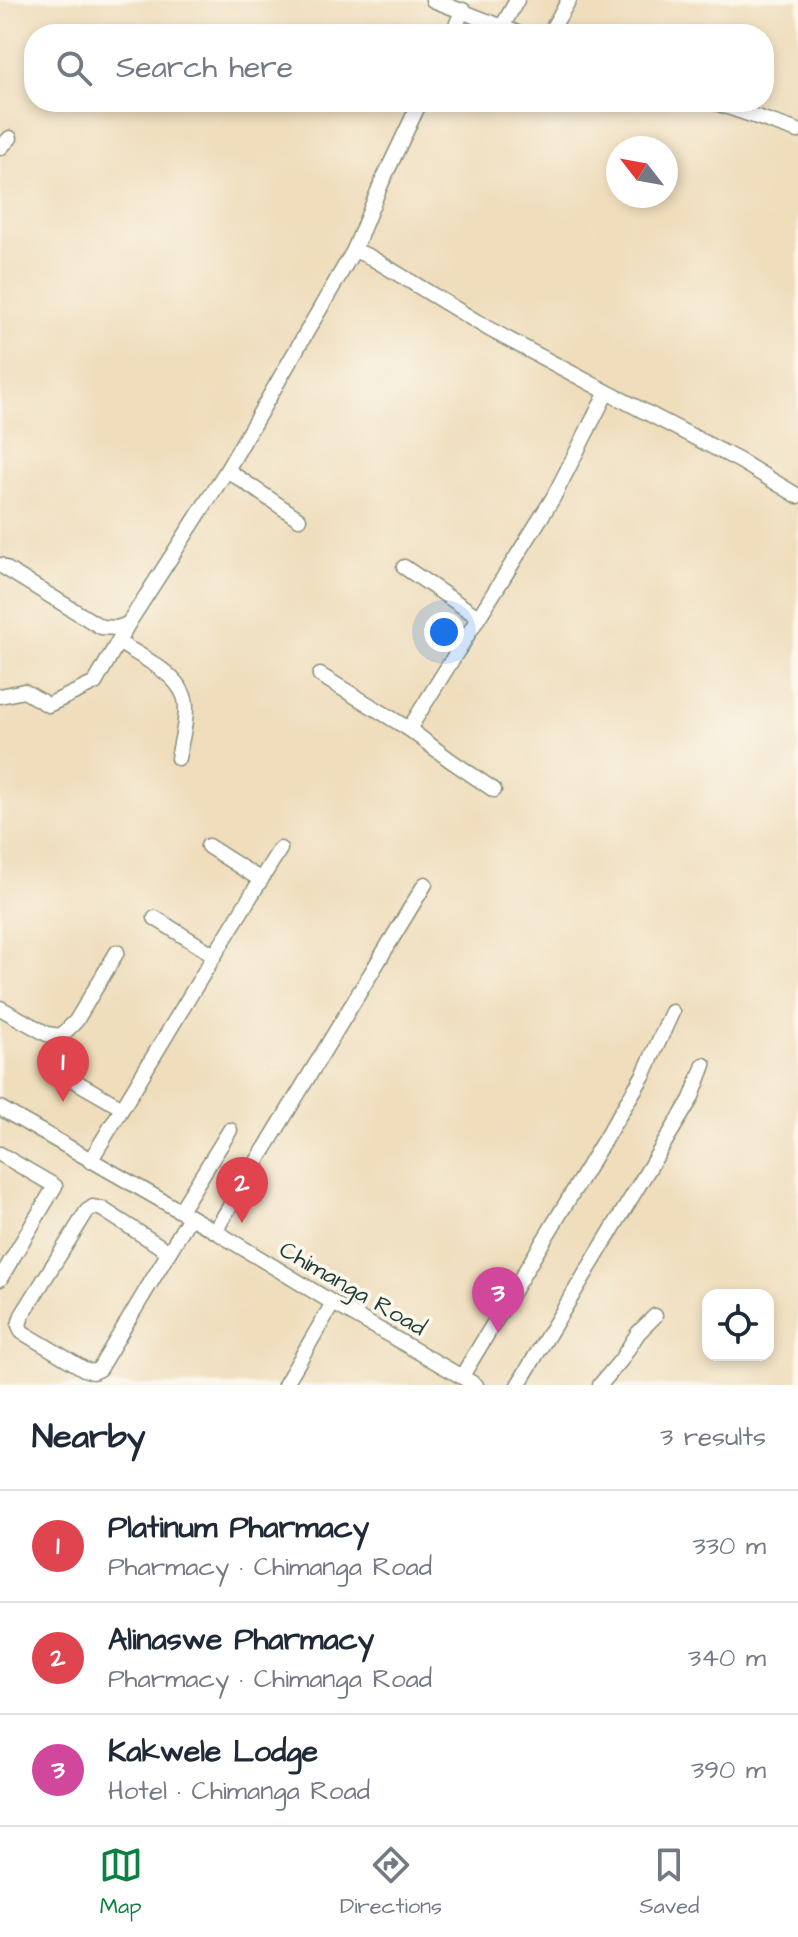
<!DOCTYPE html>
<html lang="en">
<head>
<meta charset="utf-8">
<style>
	body { margin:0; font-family:"Architects Daughter",sans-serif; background:#f2f2f3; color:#1f2937 }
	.controls { position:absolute; right:24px; bottom:24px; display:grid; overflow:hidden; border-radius:16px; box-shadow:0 4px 12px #0003 }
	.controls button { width:72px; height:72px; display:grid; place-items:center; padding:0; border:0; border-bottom:2px solid #e0e1e3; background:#fff; color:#1f2937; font:40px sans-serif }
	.compass { position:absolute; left:606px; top:136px; width:72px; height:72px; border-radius:50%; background:#fff; box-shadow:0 4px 12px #0003; rotate:301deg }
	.you { position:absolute; left:444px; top:632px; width:28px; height:28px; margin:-20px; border:6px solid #fff; border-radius:50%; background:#1a73e8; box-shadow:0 0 0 12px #1a73e833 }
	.badge { display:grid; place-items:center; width:52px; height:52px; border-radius:50%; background:#0b8043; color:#fff; font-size:26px; font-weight:700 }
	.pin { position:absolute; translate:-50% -66px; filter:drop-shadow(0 2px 4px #0008) }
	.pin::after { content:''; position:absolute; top:42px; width:28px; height:24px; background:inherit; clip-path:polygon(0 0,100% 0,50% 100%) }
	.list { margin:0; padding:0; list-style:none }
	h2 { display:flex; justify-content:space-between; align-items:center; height:104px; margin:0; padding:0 32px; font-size:34px }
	h2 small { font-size:26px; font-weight:400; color:#747a83 }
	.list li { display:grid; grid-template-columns:52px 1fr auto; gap:24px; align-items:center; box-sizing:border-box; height:112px; padding:0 32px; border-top:2px solid #e0e1e3 }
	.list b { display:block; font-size:30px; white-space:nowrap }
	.list p { margin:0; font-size:26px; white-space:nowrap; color:#747a83 }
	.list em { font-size:26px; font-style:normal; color:#747a83 }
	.icon { flex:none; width:44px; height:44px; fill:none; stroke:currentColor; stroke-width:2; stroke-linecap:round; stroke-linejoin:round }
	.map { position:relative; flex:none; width:798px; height:1385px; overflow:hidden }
	.search { position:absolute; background:#fff; box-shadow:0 4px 12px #0003; left:24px; right:24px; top:24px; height:88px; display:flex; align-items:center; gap:20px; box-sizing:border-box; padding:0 28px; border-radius:32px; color:#747a83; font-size:30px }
	.sheet { height:440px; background:#fff }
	nav { display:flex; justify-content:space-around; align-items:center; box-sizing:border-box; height:112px; border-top:2px solid #e0e1e3; background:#fff; font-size:22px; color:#747a83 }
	nav a { display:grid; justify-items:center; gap:4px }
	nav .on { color:#0b8043 }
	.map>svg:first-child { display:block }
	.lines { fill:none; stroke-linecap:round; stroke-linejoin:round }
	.minor-casing { stroke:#878d78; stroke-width:17 }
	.minor { stroke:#fff; stroke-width:14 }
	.labels { text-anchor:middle; stroke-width:7; stroke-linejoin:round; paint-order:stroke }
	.street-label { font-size:24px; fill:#1f3d34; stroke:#fbf7ec }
</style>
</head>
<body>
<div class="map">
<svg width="798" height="1385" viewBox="0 0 798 1385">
	<rect width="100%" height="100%" fill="#fbf7ec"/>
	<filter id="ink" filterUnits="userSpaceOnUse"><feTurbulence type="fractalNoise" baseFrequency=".0125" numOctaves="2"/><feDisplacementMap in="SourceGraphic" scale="16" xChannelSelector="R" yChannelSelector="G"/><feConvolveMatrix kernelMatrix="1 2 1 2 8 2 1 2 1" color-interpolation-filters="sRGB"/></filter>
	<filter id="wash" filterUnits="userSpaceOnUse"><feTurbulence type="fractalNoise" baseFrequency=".006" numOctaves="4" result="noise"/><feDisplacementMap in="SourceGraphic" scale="32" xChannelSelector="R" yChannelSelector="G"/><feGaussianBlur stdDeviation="1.8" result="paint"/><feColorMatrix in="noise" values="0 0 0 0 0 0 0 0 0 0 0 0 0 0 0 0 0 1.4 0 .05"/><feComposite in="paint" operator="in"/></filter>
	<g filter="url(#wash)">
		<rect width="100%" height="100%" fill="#efddbb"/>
	</g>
	<g filter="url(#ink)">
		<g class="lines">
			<g class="minor-casing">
				<g id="minor">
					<path d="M 433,0 L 520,34"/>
					<path d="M 502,27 L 517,0"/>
					<path d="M 452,34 L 463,10"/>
					<path d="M 549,34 L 569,0"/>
					<path d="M 713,102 L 798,131"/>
					<path d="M 0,148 L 10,138"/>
					<path d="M 354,250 L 381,184 L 420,102"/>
					<path d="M 227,470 L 299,519"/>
					<path d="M 0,565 L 101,627 L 117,628 L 128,624 L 227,470 L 354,250 L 370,257 L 489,329 L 607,392 L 740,461 L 798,496"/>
					<path d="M 404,567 L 478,617"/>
					<path d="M 118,642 C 141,657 187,677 186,708 C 186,725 181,742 178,758"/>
					<path d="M 320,675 L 409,729 L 450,760 L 494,790"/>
					<path d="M 0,696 L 24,691 L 48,705 L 95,683 L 128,624"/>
					<path d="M 409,729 L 553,498 L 607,392"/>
					<path d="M 208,846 L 261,880"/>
					<path d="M 155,918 L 214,955"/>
					<path d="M 0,1008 L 47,1034 L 61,1036 L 76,1021 L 117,952"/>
					<path d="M 75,1081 L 122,1108"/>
					<path d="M 0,1108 L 215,1231 L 333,1303 L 476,1385"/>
					<path d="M 0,1154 L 55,1186 L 0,1279"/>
					<path d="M 90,1161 C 154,1057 215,952 280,849"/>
					<path d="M 180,1211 L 230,1130"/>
					<path d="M 215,1231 L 425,884"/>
					<path d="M 169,1252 L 102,1209 L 93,1207 L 87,1211 L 22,1315 L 19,1325 L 22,1332 L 84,1369 L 93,1372 L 99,1369 L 190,1217"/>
					<path d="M 462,1376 L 644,1074 L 672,1012"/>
					<path d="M 285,1385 L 333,1303"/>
					<path d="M 518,1385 L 691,1099 L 704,1065"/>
					<path d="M 600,1385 L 621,1360 L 638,1333 L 655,1316"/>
				</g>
			</g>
			<use href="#minor" class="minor"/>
		</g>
	</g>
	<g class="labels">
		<g class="street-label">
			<text transform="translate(353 1288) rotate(30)" y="8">Chimanga Road</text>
		</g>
	</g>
</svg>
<div class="controls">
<button><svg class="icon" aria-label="locate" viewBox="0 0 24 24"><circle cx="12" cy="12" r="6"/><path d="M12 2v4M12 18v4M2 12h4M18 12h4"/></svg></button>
</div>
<svg class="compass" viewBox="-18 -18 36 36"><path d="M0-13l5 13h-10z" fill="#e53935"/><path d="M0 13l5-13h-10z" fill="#747a83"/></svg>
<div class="you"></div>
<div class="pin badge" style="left:63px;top:1102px;background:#e0444e">1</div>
<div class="pin badge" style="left:242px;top:1223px;background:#e0444e">2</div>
<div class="pin badge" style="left:498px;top:1333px;background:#d1479c">3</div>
<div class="search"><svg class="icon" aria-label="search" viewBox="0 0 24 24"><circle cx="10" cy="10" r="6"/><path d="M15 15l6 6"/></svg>Search here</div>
</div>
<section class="sheet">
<h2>Nearby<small>3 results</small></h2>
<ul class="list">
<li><span class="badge" style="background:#e0444e">1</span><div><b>Platinum Pharmacy</b><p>Pharmacy · Chimanga Road</p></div><em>330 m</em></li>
<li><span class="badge" style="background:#e0444e">2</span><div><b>Alinaswe Pharmacy</b><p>Pharmacy · Chimanga Road</p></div><em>340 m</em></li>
<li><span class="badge" style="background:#d1479c">3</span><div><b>Kakwele Lodge</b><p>Hotel · Chimanga Road</p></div><em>390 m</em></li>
</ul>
</section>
<nav>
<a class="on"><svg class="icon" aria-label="map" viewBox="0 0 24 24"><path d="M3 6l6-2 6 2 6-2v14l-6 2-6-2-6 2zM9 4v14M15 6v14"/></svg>Map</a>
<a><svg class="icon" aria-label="directions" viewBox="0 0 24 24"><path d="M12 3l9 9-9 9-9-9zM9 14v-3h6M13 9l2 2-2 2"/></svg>Directions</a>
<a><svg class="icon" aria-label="saved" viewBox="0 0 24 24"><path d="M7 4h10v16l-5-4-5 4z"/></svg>Saved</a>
</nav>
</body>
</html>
